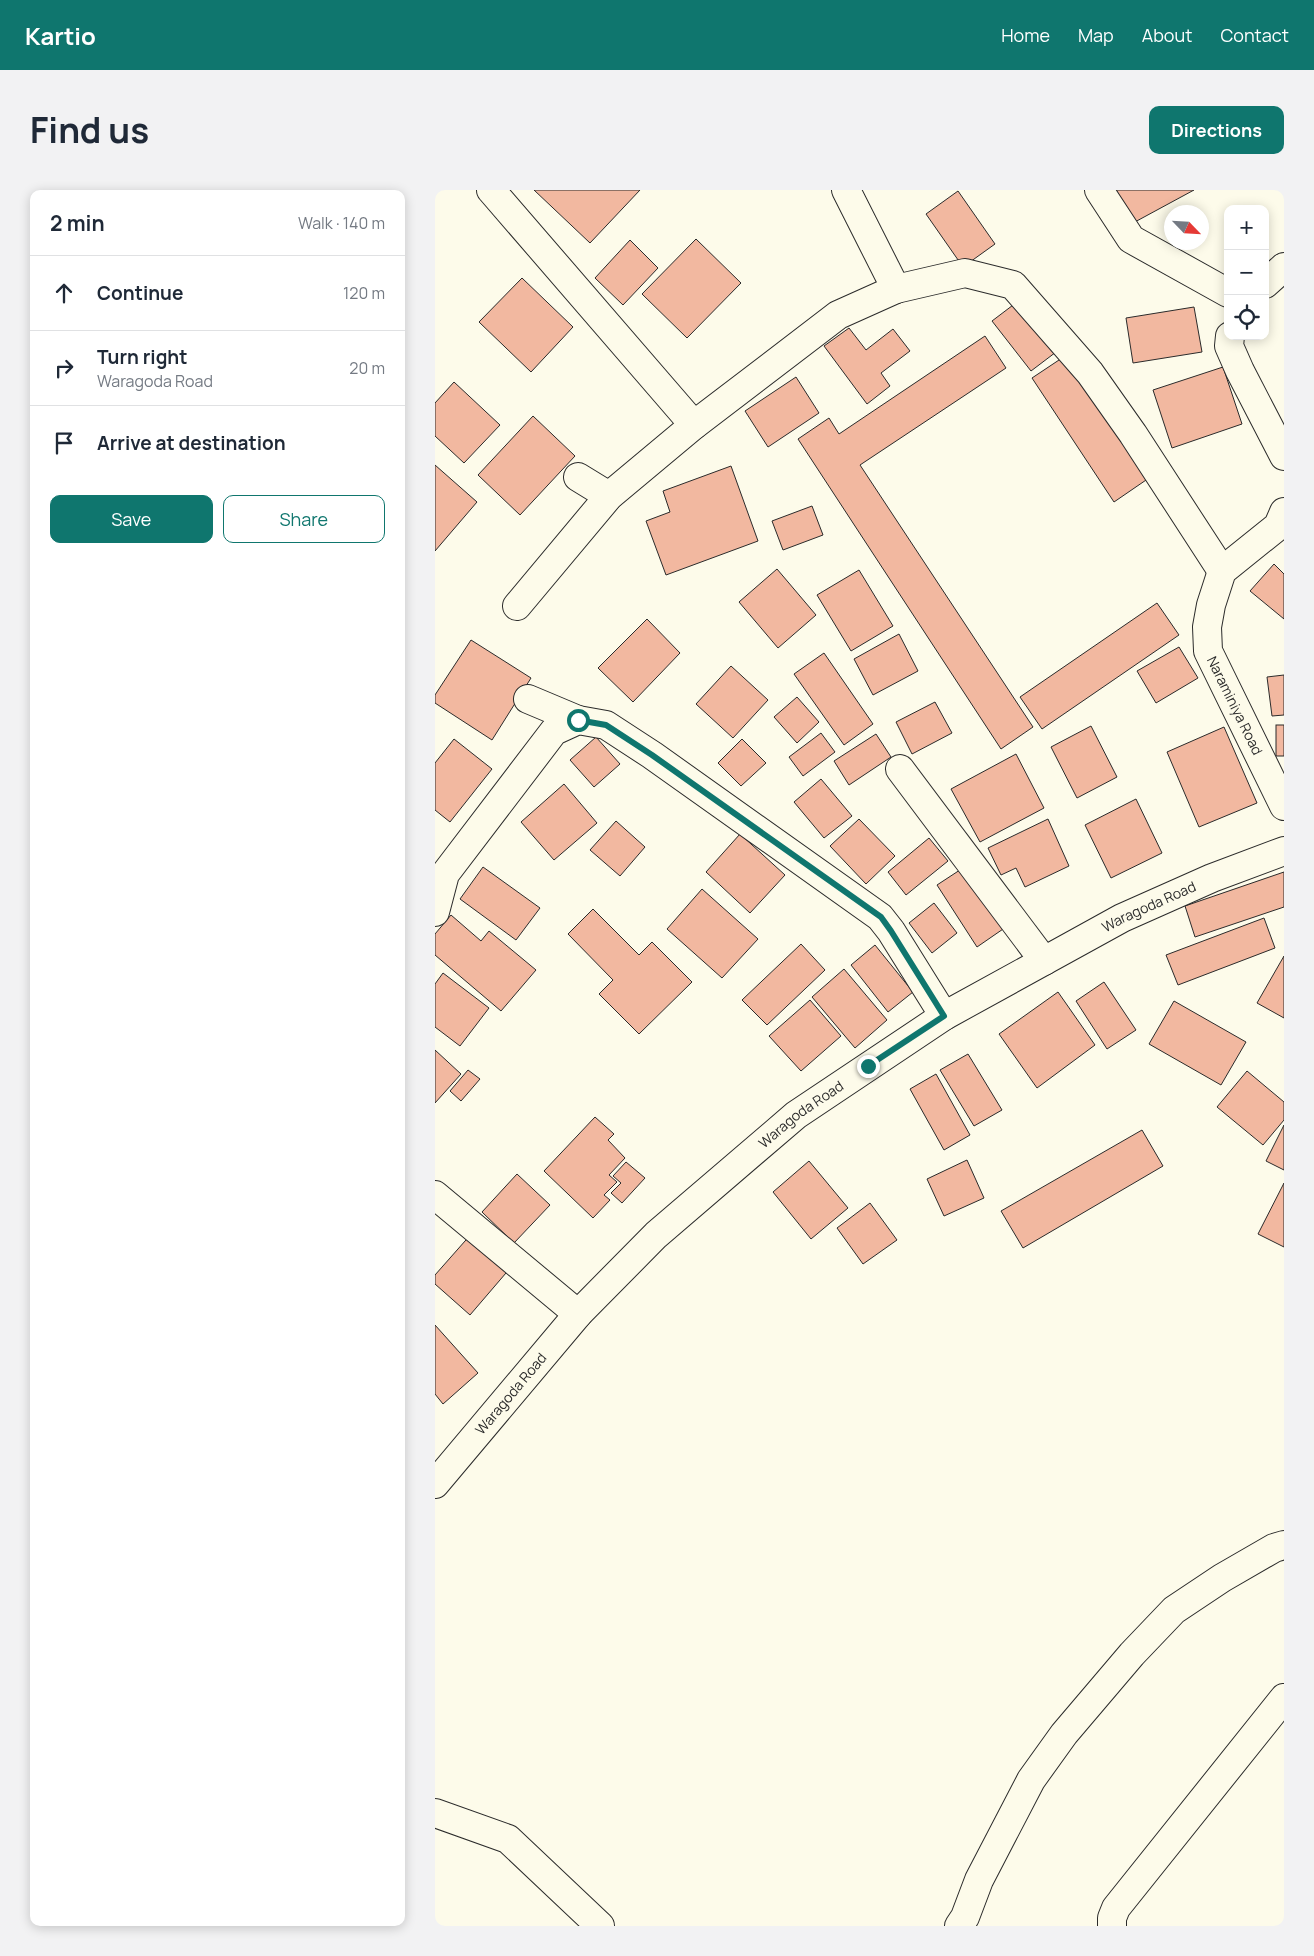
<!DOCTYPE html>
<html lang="en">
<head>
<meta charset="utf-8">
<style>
	body { margin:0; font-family:Manrope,sans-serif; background:#f2f2f3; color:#1f2937 }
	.controls { position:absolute; right:15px; top:15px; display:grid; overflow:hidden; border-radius:10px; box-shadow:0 2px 12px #0003 }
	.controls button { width:45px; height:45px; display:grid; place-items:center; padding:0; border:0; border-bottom:1px solid #e0e1e3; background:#fff; color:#1f2937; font:25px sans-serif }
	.compass { position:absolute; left:729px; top:15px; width:45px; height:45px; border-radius:50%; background:#fff; box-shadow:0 2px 12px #0003; rotate:115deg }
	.stop { position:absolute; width:15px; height:15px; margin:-11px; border:4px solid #0f766e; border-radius:50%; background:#fff }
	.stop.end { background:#0f766e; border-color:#fff; box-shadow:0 1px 5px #0008 }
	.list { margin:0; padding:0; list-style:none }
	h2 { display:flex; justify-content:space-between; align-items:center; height:65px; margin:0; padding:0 20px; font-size:21px }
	h2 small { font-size:16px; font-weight:400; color:#747a83 }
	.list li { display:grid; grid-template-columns:32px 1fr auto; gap:15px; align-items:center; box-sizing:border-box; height:75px; padding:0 20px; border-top:1px solid #e0e1e3 }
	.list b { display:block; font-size:19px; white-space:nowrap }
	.list p { margin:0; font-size:16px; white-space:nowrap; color:#747a83 }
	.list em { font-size:16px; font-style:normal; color:#747a83 }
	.actions { display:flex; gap:10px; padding:15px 20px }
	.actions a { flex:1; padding:11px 0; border:1px solid #0f766e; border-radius:10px; text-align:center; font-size:18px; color:#0f766e }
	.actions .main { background:#0f766e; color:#fff }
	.icon { flex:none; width:28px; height:28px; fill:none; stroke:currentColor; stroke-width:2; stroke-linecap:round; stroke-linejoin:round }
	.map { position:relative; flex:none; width:849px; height:1736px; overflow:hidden; border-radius:10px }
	header { display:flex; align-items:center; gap:30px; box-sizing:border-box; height:70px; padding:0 25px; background:#0f766e; color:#fff }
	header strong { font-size:24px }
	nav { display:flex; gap:28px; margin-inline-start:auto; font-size:18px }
	.intro { display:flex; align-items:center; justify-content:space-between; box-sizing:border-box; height:120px; padding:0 30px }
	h1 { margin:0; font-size:35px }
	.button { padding:12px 22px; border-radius:10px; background:#0f766e; color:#fff; font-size:18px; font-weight:700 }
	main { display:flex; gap:30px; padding:0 30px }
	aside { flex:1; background:#fff; border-radius:10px; box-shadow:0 2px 12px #0003 }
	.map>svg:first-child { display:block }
	.building { fill:#f2b8a0; stroke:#2b2b2b }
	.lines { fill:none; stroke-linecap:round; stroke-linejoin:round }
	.minor-casing { stroke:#2b2b2b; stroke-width:30 }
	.major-casing { stroke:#2b2b2b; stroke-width:30 }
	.minor { stroke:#fdfbea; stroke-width:28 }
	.major { stroke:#fdfbea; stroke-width:28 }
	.route { stroke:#0f766e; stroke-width:6 }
	.labels { text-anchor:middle; stroke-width:4; stroke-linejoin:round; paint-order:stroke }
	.street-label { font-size:14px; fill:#2b2b2b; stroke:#fdfbea }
</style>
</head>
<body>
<header>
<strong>Kartio</strong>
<nav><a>Home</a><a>Map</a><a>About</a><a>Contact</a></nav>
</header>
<div class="intro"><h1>Find us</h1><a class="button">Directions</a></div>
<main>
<aside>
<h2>2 min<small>Walk · 140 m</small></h2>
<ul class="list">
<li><svg class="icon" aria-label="ahead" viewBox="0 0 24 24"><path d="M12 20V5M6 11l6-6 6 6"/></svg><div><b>Continue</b></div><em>120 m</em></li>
<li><svg class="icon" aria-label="right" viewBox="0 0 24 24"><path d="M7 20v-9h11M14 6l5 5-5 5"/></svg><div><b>Turn right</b><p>Waragoda Road</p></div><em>20 m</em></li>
<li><svg class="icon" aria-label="arrive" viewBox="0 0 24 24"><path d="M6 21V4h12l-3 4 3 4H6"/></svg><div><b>Arrive at destination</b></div></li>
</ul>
<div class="actions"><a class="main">Save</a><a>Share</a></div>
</aside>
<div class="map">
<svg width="849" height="1736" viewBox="0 0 849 1736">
	<rect width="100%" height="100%" fill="#fdfbea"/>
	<g class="building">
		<path d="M 99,0 L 205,0 L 155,53 Z"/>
		<path d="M 681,0 L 759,0 L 698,33 Z"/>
		<path d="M 523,1 L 560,54 L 528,77 L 491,24 Z"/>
		<path d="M 261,49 L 306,93 L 252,148 L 207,104 Z"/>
		<path d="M 195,50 L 223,78 L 188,115 L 160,88 Z"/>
		<path d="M 87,88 L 138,137 L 96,182 L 44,132 Z"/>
		<path d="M 586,109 L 625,159 L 596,181 L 557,131 Z"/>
		<path d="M 759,117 L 767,162 L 698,173 L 691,128 Z"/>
		<path d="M 414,138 L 431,160 L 458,139 L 475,161 L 446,183 L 455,196 L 432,214 L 389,156 Z"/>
		<path d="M 550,146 L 571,178 L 425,275 L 598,537 L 566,559 L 363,249 L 394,228 L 404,244 Z"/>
		<path d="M 633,164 L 714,288 L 679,312 L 597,188 Z"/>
		<path d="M 788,177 L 807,234 L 737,258 L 718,200 Z"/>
		<path d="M 361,187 L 384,223 L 333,257 L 310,221 Z"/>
		<path d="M 19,192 L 65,235 L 29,273 L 0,246 L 0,213 Z"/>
		<path d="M 98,226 L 140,266 L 85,325 L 43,285 Z"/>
		<path d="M 0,275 L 42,312 L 0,361 Z"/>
		<path d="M 296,276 L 323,351 L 231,385 L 211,331 L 235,322 L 228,301 Z"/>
		<path d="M 377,316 L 388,345 L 348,360 L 337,331 Z"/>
		<path d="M 839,374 L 849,384 L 849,429 L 815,401 Z"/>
		<path d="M 342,379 L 381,425 L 343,458 L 304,412 Z"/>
		<path d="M 424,380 L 458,436 L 416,461 L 382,405 Z"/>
		<path d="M 722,413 L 744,445 L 607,539 L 585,507 Z"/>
		<path d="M 212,429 L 245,463 L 198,512 L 163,478 Z"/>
		<path d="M 464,444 L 483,481 L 438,505 L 419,469 Z"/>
		<path d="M 36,450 L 96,488 L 57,550 L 0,513 L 0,505 Z"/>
		<path d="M 744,457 L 763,488 L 721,513 L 702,481 Z"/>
		<path d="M 389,463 L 438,534 L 409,555 L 359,484 Z"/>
		<path d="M 296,476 L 333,510 L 298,548 L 261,514 Z"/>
		<path d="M 849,485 L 849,525 L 837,526 L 832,487 Z"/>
		<path d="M 362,507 L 384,532 L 362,553 L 339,527 Z"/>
		<path d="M 500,512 L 517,543 L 477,564 L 461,532 Z"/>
		<rect x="841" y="535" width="8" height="31"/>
		<path d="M 656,536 L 682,587 L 642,608 L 616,557 Z"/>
		<path d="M 789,537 L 822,613 L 764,637 L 732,562 Z"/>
		<path d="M 386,543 L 400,562 L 368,586 L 354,567 Z"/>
		<path d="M 441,544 L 456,567 L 414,595 L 399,571 Z"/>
		<path d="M 161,547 L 185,574 L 159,597 L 135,570 Z"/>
		<path d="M 19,549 L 57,579 L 15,632 L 0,620 L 0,573 Z"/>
		<path d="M 307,549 L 331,573 L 306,596 L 283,573 Z"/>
		<path d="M 581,564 L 609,618 L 545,652 L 516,599 Z"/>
		<path d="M 386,589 L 417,626 L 389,648 L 359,612 Z"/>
		<path d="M 129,594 L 162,633 L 119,670 L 86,632 Z"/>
		<path d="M 701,609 L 727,663 L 676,688 L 650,635 Z"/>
		<path d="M 424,629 L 460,666 L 431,694 L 395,656 Z"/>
		<path d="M 613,629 L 634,676 L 590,697 L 581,678 L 566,685 L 553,658 Z"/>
		<path d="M 181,631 L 210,657 L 185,686 L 155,660 Z"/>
		<path d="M 305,644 L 350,685 L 315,723 L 271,682 Z"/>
		<path d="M 494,648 L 513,671 L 471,705 L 453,682 Z"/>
		<path d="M 531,676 L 571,737 L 542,757 L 502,695 Z"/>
		<path d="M 48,677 L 105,718 L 81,750 L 25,709 Z"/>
		<path d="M 849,682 L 849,717 L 760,747 L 750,716 Z"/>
		<path d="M 267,699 L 323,749 L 287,788 L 232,739 Z"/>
		<path d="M 499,713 L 522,743 L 497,763 L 474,733 Z"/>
		<path d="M 158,719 L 204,765 L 217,752 L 257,792 L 204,844 L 164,804 L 178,790 L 133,744 Z"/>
		<path d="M 16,725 L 46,751 L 54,741 L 101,780 L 66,821 L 0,765 L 0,744 Z"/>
		<path d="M 829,728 L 840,758 L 743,795 L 731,765 Z"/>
		<path d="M 366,754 L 390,780 L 332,835 L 307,810 Z"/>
		<path d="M 440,755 L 478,802 L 453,822 L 416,775 Z"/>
		<path d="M 849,766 L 849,828 L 822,813 Z"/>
		<path d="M 409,779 L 452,830 L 420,858 L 377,807 Z"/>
		<path d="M 8,783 L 54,818 L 25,856 L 0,837 L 0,794 Z"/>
		<path d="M 669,792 L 701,840 L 672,859 L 641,811 Z"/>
		<path d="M 623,802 L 660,855 L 602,898 L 564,844 Z"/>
		<path d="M 375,810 L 406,846 L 366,881 L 334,846 Z"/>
		<path d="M 739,811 L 811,852 L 786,895 L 714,854 Z"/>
		<path d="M 0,860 L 26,884 L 0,913 Z"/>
		<path d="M 533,864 L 567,920 L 539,936 L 505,880 Z"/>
		<path d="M 33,880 L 45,889 L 26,911 L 15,901 Z"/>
		<path d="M 812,881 L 849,912 L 849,930 L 828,955 L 782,917 Z"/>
		<path d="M 501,884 L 535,945 L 509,960 L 475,899 Z"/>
		<path d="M 160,927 L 179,944 L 173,950 L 190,968 L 174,985 L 182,992 L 169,1005 L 175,1010 L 158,1028 L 109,981 Z"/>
		<path d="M 849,935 L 849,980 L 831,971 Z"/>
		<path d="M 707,940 L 728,976 L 588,1058 L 566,1021 Z"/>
		<path d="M 532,970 L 549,1008 L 509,1026 L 492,989 Z"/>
		<path d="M 374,971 L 413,1018 L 376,1049 L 338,1002 Z"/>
		<path d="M 191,972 L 210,988 L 187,1013 L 176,1003 L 186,993 L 178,986 Z"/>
		<path d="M 82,984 L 115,1015 L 79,1053 L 47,1022 Z"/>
		<path d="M 849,993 L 849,1057 L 823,1044 Z"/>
		<path d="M 435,1013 L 462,1050 L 428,1074 L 402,1038 Z"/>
		<path d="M 38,1042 L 77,1076 L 35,1125 L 0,1094 L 0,1085 Z"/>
		<path d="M 0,1135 L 43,1183 L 8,1214 L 0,1204 Z"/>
	</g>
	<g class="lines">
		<g class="minor-casing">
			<g id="minor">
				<path d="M 56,0 L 259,235"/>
				<path d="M 411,0 L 461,99"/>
				<path d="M 664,0 L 696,49 L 793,103"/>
				<path d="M 830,94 L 849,77"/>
				<path d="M 795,146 L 794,156 L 805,181 L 849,266"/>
				<path d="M 143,287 L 174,306"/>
				<path id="s1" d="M 849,322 L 843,336 L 787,381 L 776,415 L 772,437 L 773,461 L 849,616"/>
				<path d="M 82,416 L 174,306 L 259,235 L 403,125 L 461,99 L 530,83 L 578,95 L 655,183 L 698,244 L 787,381"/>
				<path d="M 93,509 L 143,530"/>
				<path d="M 465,579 L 609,771"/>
				<path d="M 0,722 L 10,684 L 119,541 L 143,530 L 171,535 L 217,565 L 445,727 L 456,741 L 509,826"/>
				<path d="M 0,1005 L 143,1124"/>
				<path d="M 0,1623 L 73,1649 L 165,1736"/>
				<path d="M 524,1736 L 530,1727 L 544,1690 L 596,1590 L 629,1544 L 697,1464 L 739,1420 L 787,1388 L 839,1358 L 849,1355"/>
				<path d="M 677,1736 L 677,1728 L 681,1718 L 849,1508"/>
			</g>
		</g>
		<g class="major-casing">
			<g id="major">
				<path id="s2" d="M 0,1294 L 143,1124 L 221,1045 L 361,925 L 509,826 L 687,728 L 777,688 L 849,661"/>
			</g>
		</g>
		<use href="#minor" class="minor"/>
		<use href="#major" class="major"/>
	</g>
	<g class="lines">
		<path class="route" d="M 143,530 L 171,535 L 217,565 L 446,727 L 456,741 L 509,826 L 433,876"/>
	</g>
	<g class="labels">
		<g class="street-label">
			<text dy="5" stroke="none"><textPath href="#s1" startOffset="230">Naraminiya Road</textPath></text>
			<text dy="5" stroke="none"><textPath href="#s2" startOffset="928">Waragoda Road</textPath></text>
			<text dy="5" stroke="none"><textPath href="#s2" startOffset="522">Waragoda Road</textPath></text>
			<text dy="5" stroke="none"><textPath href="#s2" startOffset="118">Waragoda Road</textPath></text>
		</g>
	</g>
</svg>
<div class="controls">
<button>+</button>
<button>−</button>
<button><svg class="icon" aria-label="locate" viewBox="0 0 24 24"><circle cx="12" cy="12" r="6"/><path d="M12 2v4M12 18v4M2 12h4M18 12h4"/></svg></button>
</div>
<svg class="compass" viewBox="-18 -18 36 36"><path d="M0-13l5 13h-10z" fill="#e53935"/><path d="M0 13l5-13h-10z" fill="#747a83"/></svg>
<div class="stop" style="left:143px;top:530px"></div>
<div class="stop end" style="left:433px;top:876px"></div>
</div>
</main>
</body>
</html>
